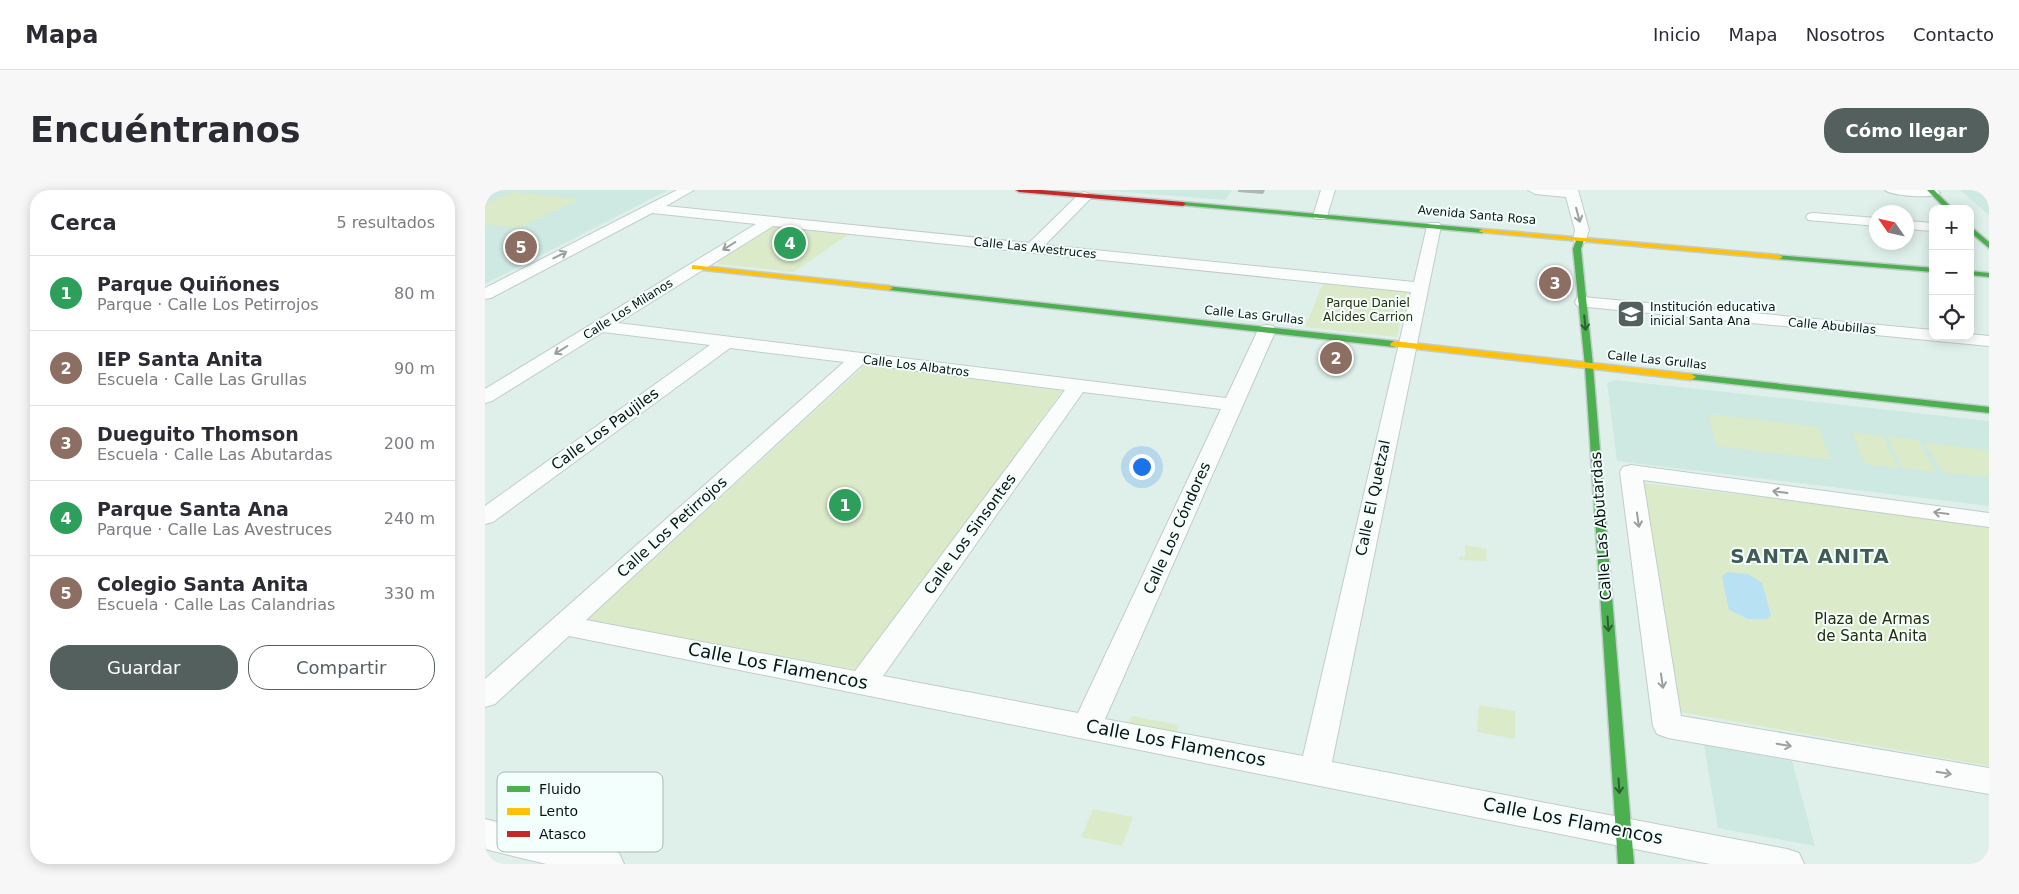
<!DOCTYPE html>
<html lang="es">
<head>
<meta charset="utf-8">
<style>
	body { margin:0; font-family:"DejaVu Sans",sans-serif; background:#f7f7f7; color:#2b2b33 }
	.controls { position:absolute; right:15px; top:15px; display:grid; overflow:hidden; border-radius:10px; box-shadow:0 2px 12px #0003 }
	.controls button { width:45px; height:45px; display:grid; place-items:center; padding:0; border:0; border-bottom:1px solid #e1e1e2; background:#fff; color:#2b2b33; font:25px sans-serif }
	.compass { position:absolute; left:1384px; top:15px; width:45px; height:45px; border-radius:50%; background:#fff; box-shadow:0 2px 12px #0003; rotate:304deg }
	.you { position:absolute; left:656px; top:276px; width:18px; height:18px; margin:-12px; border:4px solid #fff; border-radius:50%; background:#1a73e8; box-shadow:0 0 0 8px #1a73e833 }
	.badge { display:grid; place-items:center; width:32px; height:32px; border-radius:50%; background:#54605d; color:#fff; font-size:16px; font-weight:700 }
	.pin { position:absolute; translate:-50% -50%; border:2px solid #fff; box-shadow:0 1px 5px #0006 }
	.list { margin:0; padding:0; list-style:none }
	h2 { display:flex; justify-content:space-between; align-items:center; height:65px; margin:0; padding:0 20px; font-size:21px }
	h2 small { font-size:16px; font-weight:400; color:#7c7c81 }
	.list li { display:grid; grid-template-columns:32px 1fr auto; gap:15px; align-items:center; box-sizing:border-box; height:75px; padding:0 20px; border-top:1px solid #e1e1e2 }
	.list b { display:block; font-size:19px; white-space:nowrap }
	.list p { margin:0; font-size:16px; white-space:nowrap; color:#7c7c81 }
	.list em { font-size:16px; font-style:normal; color:#7c7c81 }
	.actions { display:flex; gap:10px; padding:15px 20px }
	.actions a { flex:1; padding:11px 0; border:1px solid #54605d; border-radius:20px; text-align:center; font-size:18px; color:#54605d }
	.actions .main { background:#54605d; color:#fff }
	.icon { flex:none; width:28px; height:28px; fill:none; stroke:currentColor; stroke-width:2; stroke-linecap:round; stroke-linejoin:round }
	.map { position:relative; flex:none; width:1504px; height:674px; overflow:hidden; border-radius:20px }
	header { display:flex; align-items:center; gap:30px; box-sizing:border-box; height:70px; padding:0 25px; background:#fff; border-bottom:1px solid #e1e1e2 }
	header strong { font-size:24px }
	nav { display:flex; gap:28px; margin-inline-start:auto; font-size:18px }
	.intro { display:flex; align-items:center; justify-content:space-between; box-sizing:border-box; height:120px; padding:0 30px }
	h1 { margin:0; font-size:35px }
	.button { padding:12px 22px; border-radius:20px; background:#54605d; color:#fff; font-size:18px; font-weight:700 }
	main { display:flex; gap:30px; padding:0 30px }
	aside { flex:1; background:#fff; border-radius:20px; box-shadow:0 2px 12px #0003 }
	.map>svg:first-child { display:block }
	.built { fill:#cde9e2 }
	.green { fill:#dbebc9 }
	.water { fill:#b8e1f4 }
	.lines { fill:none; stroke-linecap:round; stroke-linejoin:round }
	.street-casing { stroke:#c1cdca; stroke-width:2 }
	.fast-casing { stroke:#c1cdca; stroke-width:3 }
	.slow-casing { stroke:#c1cdca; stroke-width:3 }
	.jam-casing { stroke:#c1cdca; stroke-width:3 }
	.street { fill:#fafdfc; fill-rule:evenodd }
	.fast { fill:#4caf50; fill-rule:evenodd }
	.slow { fill:#ffc107; fill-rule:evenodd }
	.jam { fill:#c62828; fill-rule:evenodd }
	.wall { fill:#aeb7b3 }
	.oneway { stroke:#9a9f9e }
	.oneway2 { stroke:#2a6130 }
	.labels { text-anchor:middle; stroke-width:4; stroke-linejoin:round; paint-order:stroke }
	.far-street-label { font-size:12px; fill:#091310; stroke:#f3fffc }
	.far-park-label { font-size:12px; fill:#252d09; stroke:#f3fffc }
	.far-poi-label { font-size:12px; fill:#091310; stroke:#f3fffc; text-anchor:start }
	.street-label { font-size:15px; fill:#091310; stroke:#f3fffc }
	.park-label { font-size:15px; fill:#252d09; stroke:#f3fffc }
	.near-street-label { font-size:18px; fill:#091310; stroke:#f3fffc }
	.district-label { font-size:20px; font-weight:bold; letter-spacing:1px; fill:#425b55; stroke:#f3fffc }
	.key { fill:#f3fffc; stroke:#adb8b5; stroke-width:1 }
	.key-label { font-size:14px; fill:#091310 }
</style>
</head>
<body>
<header>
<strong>Mapa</strong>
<nav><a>Inicio</a><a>Mapa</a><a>Nosotros</a><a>Contacto</a></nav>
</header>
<div class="intro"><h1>Encuéntranos</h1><a class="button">Cómo llegar</a></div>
<main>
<aside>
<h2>Cerca<small>5 resultados</small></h2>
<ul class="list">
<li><span class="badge" style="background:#2e9e5b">1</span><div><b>Parque Quiñones</b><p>Parque · Calle Los Petirrojos</p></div><em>80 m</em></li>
<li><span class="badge" style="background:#8d6e63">2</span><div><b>IEP Santa Anita</b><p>Escuela · Calle Las Grullas</p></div><em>90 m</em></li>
<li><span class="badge" style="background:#8d6e63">3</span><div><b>Dueguito Thomson</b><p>Escuela · Calle Las Abutardas</p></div><em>200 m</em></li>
<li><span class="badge" style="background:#2e9e5b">4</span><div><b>Parque Santa Ana</b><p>Parque · Calle Las Avestruces</p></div><em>240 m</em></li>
<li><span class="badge" style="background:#8d6e63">5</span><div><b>Colegio Santa Anita</b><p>Escuela · Calle Las Calandrias</p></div><em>330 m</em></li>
</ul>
<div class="actions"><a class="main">Guardar</a><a>Compartir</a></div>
</aside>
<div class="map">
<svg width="1504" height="674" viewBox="0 0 1504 674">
	<rect width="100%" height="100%" fill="#dff0eb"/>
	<g class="built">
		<path d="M 0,0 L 183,0 L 0,94 Z"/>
		<path d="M 617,0 L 747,0 L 740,10 Z"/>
		<path d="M 1475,0 L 1504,0 L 1504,25 Z"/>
		<path d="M 1130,190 L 1504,231 L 1504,316 L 1132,271 L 1122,193 Z"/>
		<path d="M 1219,555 L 1307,571 L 1330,656 L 1233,638 Z"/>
	</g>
	<g class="green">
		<path d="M 28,2 L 95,9 L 34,38 L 0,34 L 0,14 Z"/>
		<path d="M 293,36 L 364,44 L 309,82 L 233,74 L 232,71 L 286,38 Z"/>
		<path d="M 839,91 L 923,100 L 912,147 L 820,137 Z"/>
		<path d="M 380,175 L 577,201 L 374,480 L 102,430 Z"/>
		<path d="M 1223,224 L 1333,237 L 1346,270 L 1231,256 Z"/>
		<path d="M 1367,242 L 1398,246 L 1413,278 L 1380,274 Z"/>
		<path d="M 1402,246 L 1433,250 L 1451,282 L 1417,278 Z"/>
		<path d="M 1439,253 L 1504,260 L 1504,287 L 1457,282 Z"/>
		<path d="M 1158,293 L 1504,334 L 1504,576 L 1194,522 L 1177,403 Z"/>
		<path d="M 980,355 L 1002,359 L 1001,371 L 974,370 L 975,366 L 980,367 Z"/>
		<path d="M 994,515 L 1030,521 L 1030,549 L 992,542 Z"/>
		<path d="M 647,526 L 694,535 L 692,542 L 643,534 Z"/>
		<path d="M 608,619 L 648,627 L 637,656 L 596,647 Z"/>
	</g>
	<path class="water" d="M 1242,382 L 1263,384 L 1277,393 L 1286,425 L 1282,429 L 1263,429 L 1244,420 L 1237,387 Z"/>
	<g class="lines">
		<g class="street-casing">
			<g id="street">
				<path d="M 192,0 L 209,0 L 181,16 L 544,53 L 595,3 L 600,2 L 607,6 L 605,9 L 560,55 L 929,92 L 942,36 L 944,33 L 954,33 L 956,36 L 847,572 L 1302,659 L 1314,663 L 1319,674 L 1225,674 L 84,446 L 10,514 L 0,517 L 0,489 L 359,172 L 245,158 L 8,332 L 0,334 L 0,316 L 225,155 L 118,142 L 7,211 L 0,213 L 0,199 L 271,34 L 167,23 L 6,108 L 0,109 L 0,98 ZM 288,36 L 926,102 L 818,566 L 620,529 L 791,140 L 788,136 L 782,135 L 776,136 L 773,140 L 741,208 L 133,133 ZM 378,174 L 580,200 L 370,481 L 101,430 ZM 598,202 L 736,219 L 593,523 L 398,486 Z"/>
				<path d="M 836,0 L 850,0 L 842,26 L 840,29 L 830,29 L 828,26 Z"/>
				<path d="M 1043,0 L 1093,0 L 1104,40 L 1100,53 L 1090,53 L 1088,50 L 1090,40 L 1081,7 L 1050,4 Z"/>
				<path d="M 1400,0 L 1452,0 L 1455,3 C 1449,9 1406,6 1400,0 Z"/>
				<path d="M 1328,23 L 1392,28 L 1392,36 L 1323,30 L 1321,27 L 1323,24 Z"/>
				<path d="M 1422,31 L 1448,33 L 1448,41 L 1422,39 Z"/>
				<path d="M 1098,107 L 1448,140 L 1448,146 L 1485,146 L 1485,144 L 1504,146 L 1504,156 L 1092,116 L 1090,112 L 1092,108 Z"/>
				<path d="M 1146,275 L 1504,323 L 1504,337 L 1158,290 L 1196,526 L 1504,578 L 1504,604 L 1183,548 L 1172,544 L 1168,536 L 1135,282 L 1138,277 Z"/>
				<path d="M 0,629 L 122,659 L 134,663 L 139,674 L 61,674 L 0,659 Z"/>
			</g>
		</g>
		<g class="fast-casing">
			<g id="fast">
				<path d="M 1442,0 L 1449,0 L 1468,19 L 1461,19 Z"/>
				<path d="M 698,12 L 997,39 L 1000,41 L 997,43 L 696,15 L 696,13 Z"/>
				<path d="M 1485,36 L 1504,52 L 1504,58 L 1485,42 Z"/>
				<path d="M 1095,48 L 1099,50 L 1096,59 L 1108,176 L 1149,674 L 1133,674 L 1100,176 L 1088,59 L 1091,50 Z"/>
				<path d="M 1291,65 L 1448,78 L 1448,82 L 1294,69 L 1290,67 Z"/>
				<path d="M 1485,81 L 1504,83 L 1504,87 L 1485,85 Z"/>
				<path d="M 401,96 L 909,151 L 913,154 L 909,157 L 404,100 L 400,98 Z"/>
				<path d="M 1206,184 L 1504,217 L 1504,223 L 1203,189 L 1203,185 Z"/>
			</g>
		</g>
		<g class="slow-casing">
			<g id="slow">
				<path d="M 997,39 L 1294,65 L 1298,67 L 1294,69 L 995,42 L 994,41 Z"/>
				<path d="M 207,75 L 404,96 L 408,98 L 404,100 L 210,79 L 207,79 Z"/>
				<path d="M 909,151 L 1206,184 L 1211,187 L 1206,190 L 906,156 L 905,154 Z"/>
			</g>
		</g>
		<g class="jam-casing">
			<path id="jam" d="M 531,0 L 556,0 L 698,12 L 701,14 L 698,16 L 534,2 Z"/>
		</g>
		<use href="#street" class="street"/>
		<use href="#fast" class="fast"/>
		<use href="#slow" class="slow"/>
		<use href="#jam" class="jam"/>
	</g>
	<path class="wall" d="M 753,0 L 780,0 L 778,4 L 753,2 Z"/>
	<defs><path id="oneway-shaft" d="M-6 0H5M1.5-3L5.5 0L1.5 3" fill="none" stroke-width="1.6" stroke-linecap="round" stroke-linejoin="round" transform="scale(1.25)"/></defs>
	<g class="oneway">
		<use href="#oneway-shaft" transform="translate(1093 25) rotate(75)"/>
		<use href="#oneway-shaft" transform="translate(244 56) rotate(148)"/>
		<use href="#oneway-shaft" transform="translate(75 65) rotate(-27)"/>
		<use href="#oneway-shaft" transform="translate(76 160) rotate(148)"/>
		<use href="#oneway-shaft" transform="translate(1295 302) rotate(-172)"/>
		<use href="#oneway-shaft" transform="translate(1456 323) rotate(-172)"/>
		<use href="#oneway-shaft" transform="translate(1153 330) rotate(82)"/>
		<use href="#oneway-shaft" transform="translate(1177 491) rotate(82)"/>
		<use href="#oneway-shaft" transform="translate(1299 555) rotate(10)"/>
		<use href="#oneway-shaft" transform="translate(1459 583) rotate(10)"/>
	</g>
	<g class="oneway2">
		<use href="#oneway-shaft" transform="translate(1100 133) rotate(84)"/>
		<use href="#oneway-shaft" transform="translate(1123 434) rotate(86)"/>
		<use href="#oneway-shaft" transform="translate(1134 596) rotate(86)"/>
	</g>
	<defs>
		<g id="school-square" transform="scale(1.4375)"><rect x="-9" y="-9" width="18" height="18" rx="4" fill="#54605d" stroke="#f3fffc"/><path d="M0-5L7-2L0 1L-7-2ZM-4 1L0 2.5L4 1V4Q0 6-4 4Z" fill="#fff"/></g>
	</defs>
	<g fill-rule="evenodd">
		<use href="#school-square" x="1146" y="124"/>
	</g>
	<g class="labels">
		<g class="far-street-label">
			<text transform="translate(992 25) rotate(5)" y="4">Avenida Santa Rosa</text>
			<text transform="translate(550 58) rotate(6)" y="4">Calle Las Avestruces</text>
			<text transform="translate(143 119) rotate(-32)" y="4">Calle Los Milanos</text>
			<text transform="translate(769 125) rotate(6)" y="4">Calle Las Grullas</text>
			<text transform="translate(1347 136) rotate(5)" y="4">Calle Abubillas</text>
			<text transform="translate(1172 170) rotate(6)" y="4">Calle Las Grullas</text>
			<text transform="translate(431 176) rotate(7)" y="4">Calle Los Albatros</text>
		</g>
		<g class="far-park-label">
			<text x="883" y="117">Parque Daniel<tspan x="883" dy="14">Alcides Carrion</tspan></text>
		</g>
		<g class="far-poi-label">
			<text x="1165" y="121">Institución educativa<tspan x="1165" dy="14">inicial Santa Ana</tspan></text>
		</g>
		<g class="street-label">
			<text transform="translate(120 239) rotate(-36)" y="5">Calle Los Paujiles</text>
			<text transform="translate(888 308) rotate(-78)" y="5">Calle El Quetzal</text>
			<text transform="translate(1116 336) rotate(-94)" y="5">Calle Las Abutardas</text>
			<text transform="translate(187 337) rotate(-42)" y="5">Calle Los Petirrojos</text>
			<text transform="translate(692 338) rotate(-66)" y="5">Calle Los Cóndores</text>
			<text transform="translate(485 344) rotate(-54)" y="5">Calle Los Sinsontes</text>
		</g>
		<g class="park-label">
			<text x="1387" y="434">Plaza de Armas<tspan x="1387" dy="17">de Santa Anita</tspan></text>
		</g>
		<g class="near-street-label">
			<text transform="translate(293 476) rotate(11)" y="6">Calle Los Flamencos</text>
			<text transform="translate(691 553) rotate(11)" y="6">Calle Los Flamencos</text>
			<text transform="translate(1088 631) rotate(11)" y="6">Calle Los Flamencos</text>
		</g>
		<g class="district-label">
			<text x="1325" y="373">SANTA ANITA</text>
		</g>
	</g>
	<rect x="12" y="582" width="166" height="80" rx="8" class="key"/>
	<rect x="22" y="596" width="23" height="6" fill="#4caf50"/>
	<rect x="22" y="618" width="23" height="7" fill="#ffc107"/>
	<rect x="22" y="641" width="23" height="6" fill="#c62828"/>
	<g class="key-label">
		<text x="54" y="604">Fluido</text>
		<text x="54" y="626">Lento</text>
		<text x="54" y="649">Atasco</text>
	</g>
</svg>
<div class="controls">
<button>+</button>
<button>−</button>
<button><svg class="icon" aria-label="locate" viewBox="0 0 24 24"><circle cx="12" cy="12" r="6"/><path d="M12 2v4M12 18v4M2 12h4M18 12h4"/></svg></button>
</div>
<svg class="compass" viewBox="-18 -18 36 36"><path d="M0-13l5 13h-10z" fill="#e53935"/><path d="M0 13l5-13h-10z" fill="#7c7c81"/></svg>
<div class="you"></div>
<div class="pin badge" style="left:360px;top:315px;background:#2e9e5b">1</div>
<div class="pin badge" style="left:851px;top:168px;background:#8d6e63">2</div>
<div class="pin badge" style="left:1070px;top:93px;background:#8d6e63">3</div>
<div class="pin badge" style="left:305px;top:53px;background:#2e9e5b">4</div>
<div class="pin badge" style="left:36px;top:57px;background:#8d6e63">5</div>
</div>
</main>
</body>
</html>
